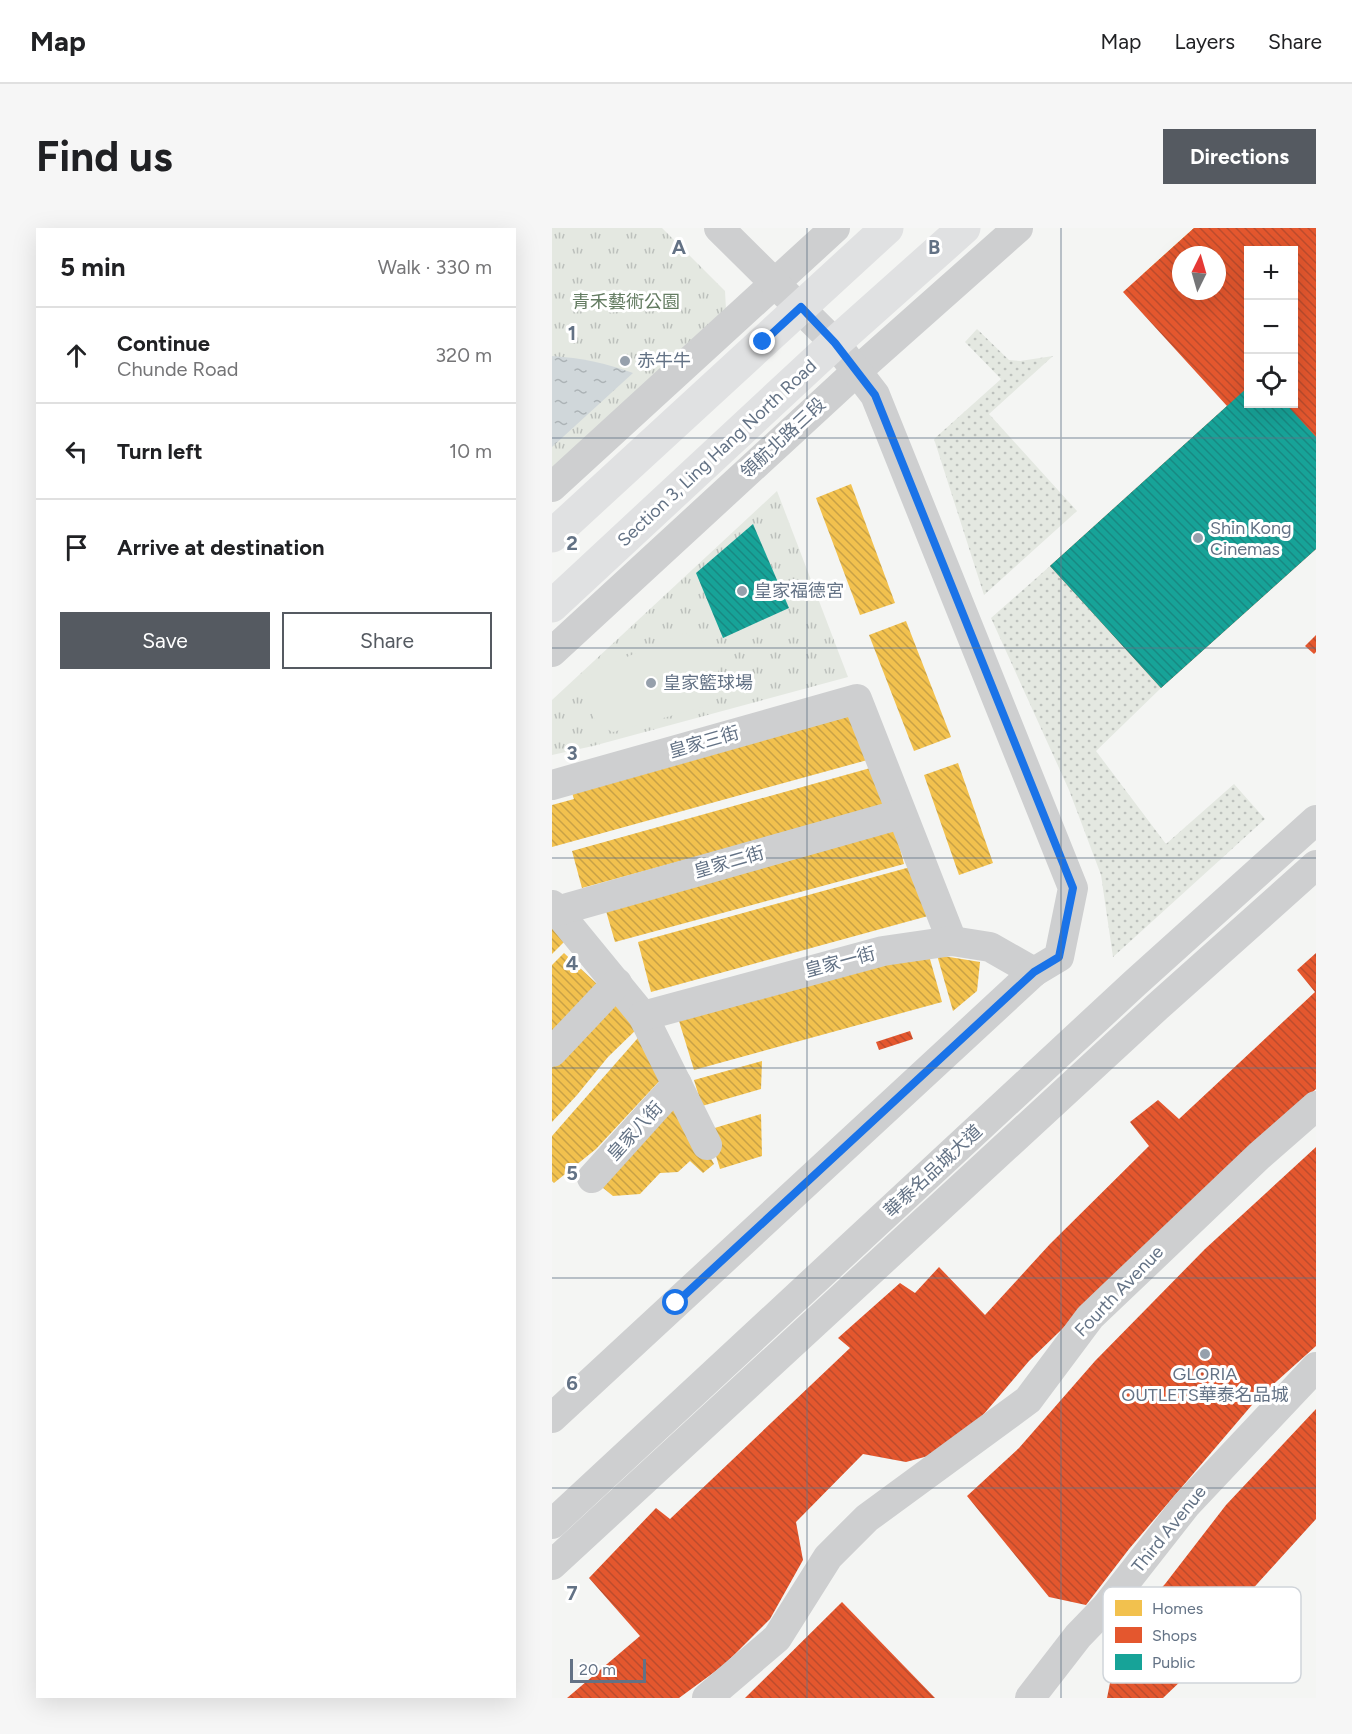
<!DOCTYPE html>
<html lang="en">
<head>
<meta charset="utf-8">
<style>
	body { margin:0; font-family:Figtree,"Noto Sans TC",sans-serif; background:#f6f6f6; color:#202124 }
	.controls { position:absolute; right:18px; top:18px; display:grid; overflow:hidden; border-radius:0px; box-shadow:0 6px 24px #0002 }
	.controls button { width:54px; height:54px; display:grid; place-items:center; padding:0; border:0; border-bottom:2px solid #e0e0e0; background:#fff; color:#202124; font:30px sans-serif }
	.compass { position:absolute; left:620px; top:18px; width:54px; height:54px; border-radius:50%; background:#fff; box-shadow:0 6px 24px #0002; rotate:5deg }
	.scale { position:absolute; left:18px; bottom:15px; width:76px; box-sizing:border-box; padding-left:6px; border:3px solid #637285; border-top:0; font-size:16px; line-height:21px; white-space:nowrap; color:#637285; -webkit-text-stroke:4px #fff; paint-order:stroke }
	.stop { position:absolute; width:18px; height:18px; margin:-14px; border:4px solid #1a73e8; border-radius:50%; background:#fff }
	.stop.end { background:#1a73e8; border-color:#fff; box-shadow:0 2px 6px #0008 }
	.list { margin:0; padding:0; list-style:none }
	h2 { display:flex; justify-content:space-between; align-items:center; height:78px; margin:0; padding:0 24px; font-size:26px }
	h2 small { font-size:20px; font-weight:400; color:#757577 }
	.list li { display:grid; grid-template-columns:39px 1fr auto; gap:18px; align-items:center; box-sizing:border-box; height:96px; padding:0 24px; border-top:2px solid #e0e0e0 }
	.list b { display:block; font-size:22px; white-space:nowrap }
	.list p { margin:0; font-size:20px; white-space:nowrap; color:#757577 }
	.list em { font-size:20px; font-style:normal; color:#757577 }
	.actions { display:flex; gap:12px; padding:18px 24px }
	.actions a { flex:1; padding:14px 0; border:2px solid #555a61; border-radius:0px; text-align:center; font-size:21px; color:#555a61 }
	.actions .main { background:#555a61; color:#fff }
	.icon { flex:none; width:33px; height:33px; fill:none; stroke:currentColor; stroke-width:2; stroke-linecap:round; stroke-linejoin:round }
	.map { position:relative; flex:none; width:764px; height:1470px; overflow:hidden; border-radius:0px }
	header { display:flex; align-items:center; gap:36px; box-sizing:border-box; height:84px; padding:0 30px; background:#fff; border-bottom:2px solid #e0e0e0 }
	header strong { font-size:28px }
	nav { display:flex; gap:33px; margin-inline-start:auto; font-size:21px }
	.intro { display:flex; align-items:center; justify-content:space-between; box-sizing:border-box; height:144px; padding:0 36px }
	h1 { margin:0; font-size:42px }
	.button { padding:15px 27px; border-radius:0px; background:#555a61; color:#fff; font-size:21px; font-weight:700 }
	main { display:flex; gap:36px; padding:0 36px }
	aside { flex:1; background:#fff; border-radius:0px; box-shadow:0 6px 24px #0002 }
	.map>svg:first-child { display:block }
	.grass { fill:url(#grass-dots) }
	.park { fill:url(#park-tufts) }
	.garden { fill:#e4e8e1 }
	.water { fill:url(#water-ripples) }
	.homes { fill:url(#homes-back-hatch); fill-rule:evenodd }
	.shops { fill:url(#shops-back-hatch); fill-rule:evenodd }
	.public { fill:url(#public-back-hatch) }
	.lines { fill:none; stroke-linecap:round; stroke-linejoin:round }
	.minor { stroke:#cecfd0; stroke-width:30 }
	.major { stroke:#e0e1e2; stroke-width:33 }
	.route { stroke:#1a73e8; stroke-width:8 }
	.grid { fill:none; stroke:#637285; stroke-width:1.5; stroke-opacity:0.55 }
	.poi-dot { fill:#96a0ac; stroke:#fff; stroke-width:2 }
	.labels { text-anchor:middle; stroke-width:6; stroke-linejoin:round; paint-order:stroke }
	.park-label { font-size:18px; fill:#647c62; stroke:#fff }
	.poi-label { font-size:18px; fill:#637285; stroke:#fff; text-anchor:start }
	.street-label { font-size:18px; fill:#637285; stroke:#fff }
	.key { fill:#fff; stroke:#d0d5da; stroke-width:1.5 }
	.key-label { font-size:16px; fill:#637285 }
	.grid-label { font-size:20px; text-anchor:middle; font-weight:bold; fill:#637285; stroke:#fff; stroke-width:6; stroke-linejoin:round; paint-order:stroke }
</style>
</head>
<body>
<header>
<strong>Map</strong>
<nav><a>Map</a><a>Layers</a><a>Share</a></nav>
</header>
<div class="intro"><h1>Find us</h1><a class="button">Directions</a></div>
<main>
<aside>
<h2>5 min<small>Walk · 330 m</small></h2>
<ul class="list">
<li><svg class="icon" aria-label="ahead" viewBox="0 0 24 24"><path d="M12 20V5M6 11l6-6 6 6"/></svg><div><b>Continue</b><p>Chunde Road</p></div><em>320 m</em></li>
<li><svg class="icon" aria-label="left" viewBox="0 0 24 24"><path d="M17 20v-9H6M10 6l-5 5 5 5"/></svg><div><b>Turn left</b></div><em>10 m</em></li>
<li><svg class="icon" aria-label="arrive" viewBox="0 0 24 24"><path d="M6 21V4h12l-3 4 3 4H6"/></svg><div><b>Arrive at destination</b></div></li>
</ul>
<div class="actions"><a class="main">Save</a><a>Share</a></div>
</aside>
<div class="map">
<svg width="764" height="1470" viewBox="0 0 764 1470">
	<defs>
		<pattern id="grass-dots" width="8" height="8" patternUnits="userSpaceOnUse" patternTransform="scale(1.5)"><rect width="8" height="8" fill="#e4e8e1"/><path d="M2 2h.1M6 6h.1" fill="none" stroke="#bcc0bc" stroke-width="1.8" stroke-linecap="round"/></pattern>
		<pattern id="park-tufts" width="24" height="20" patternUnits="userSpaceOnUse" patternTransform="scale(1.5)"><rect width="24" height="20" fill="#e4e8e1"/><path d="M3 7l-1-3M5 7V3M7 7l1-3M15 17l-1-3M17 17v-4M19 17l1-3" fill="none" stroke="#bcc0bc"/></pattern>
		<pattern id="water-ripples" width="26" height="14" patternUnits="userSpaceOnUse" patternTransform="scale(1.5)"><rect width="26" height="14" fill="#d0d7da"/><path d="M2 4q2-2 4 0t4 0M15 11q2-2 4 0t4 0" fill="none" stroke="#acb3b6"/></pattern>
		<pattern id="homes-back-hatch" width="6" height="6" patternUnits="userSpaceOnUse" patternTransform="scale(1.5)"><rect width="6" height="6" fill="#f2c14e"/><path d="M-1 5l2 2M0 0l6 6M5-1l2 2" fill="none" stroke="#c8a146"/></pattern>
		<pattern id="shops-back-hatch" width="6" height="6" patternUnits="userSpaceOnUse" patternTransform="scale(1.5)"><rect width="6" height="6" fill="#e4572e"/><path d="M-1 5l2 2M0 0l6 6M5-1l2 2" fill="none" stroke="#bc4c2d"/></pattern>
		<pattern id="public-back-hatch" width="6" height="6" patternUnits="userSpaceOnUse" patternTransform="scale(1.5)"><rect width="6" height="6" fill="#17a398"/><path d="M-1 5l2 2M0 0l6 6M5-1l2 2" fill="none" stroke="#188982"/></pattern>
	</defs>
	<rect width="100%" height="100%" fill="#f4f5f3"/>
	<g class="grass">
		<path d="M 425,101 L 457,132 L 468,133 L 501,128 L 437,186 L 525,283 L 432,367 L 382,211 L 449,151 L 413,114 Z"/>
		<path d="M 498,338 L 609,460 L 544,523 L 614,616 L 682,556 L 713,591 L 561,729 L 549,647 L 517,562 L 439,390 Z"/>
	</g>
	<g class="park">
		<path d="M 0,0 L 110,0 L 173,63 L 174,82 L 0,244 Z"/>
		<path d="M 225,263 L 296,449 L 41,518 L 0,527 L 0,472 Z"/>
	</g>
	<path class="garden" d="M 133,405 L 152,414 L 166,436 L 166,455 L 158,477 L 61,504 C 36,493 37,479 33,455 L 43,442 Z"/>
	<path class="water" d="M 0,128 C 29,130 54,135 81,145 L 0,219 Z"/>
	<g class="homes">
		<path d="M 642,0 L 764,0 L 764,10 L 742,30 L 742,22 L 696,22 L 696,71 L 652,112 L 591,46 ZM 629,27 L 665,27 L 665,63 L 629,63 Z"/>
		<path d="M 299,256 L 343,375 L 308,387 L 264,270 Z"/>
		<path d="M 354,393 L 399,509 L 362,523 L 317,407 Z"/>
		<path d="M 305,483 L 319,531 L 0,619 L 0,577 L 22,571 L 19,562 Z"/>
		<path d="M 406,535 L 441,635 L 407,647 L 372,547 Z"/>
		<path d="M 322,539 L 333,577 L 30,660 L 20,623 Z"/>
		<path d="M 342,598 L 352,636 L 63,714 L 52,676 Z"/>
		<path d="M 362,638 L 376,688 L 99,764 L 86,714 Z"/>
		<path d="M 0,690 L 15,711 L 0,726 Z"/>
		<path d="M 376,724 L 390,774 L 142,842 L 127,793 Z"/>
		<path d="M 12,725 L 45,756 L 0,806 L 0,737 Z"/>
		<path d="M 385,727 L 428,734 L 425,763 L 401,783 Z"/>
		<path d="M 64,772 L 89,797 L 56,829 L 25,867 L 0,894 L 0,839 Z"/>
		<path d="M 92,803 L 113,847 L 44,921 L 2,955 L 0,953 L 0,908 Z"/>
		<path d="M 210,833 L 209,861 L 150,878 L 142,852 Z"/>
		<path d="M 122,878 L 143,902 L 162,936 L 151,945 L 138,933 L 126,944 L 108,945 L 88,966 L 61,968 L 45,955 Z"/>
		<path d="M 209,886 L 210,928 L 168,941 L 156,902 Z"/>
	</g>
	<g class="shops">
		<path d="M 642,0 L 764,0 L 764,321 L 609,460 L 498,338 L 675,178 L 571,64 ZM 696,22 L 742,22 L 742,176 L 696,176 ZM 629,27 L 665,27 L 665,63 L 629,63 Z"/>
		<path d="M 764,407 L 764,424 L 762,426 L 753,418 Z"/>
		<path d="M 764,725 L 764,861 L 680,937 L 477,1133 L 402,1221 L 354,1234 L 311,1226 L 244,1294 L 251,1332 L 218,1391 L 172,1437 L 127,1470 L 15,1470 L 88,1408 L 37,1350 L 104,1280 L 118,1291 L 298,1120 L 286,1110 L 348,1055 L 363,1065 L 387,1039 L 433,1087 L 498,1016 L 597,918 L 578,894 L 606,872 L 627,891 L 763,764 L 745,742 Z"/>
		<path d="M 358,803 L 361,811 L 327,822 L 324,814 Z"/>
		<path d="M 764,919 L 764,1118 L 705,1171 L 577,1321 L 534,1377 L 497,1369 L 415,1268 L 467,1220 L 543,1133 L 653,1021 Z"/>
		<path d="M 764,1181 L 764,1291 L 677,1387 L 690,1399 L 676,1408 L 611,1470 L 555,1470 L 568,1405 L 613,1356 L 674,1277 Z"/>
		<path d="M 290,1374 L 383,1470 L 193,1470 Z"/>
	</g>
	<g class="public">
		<path d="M 696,159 L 696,176 L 734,176 L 764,209 L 764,321 L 609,460 L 498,338 Z"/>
		<path d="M 201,296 L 237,380 L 171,410 L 144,345 Z"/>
	</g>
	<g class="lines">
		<g class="minor">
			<path d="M 0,259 L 283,0"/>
			<path d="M 0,424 L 305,143 L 466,0"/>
			<path d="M 0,557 L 305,471 L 400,713"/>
			<path d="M 0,677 L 91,788 L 155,917"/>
			<path d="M 5,683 L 349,586"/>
			<path d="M 91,788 L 331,723 L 400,713 L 438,719 L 482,744"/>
			<path d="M 0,824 L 65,755"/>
			<path d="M 40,950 L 125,856"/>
			<path d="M 0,1190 L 482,744 L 507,729 L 521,660 L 323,167 L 283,115 L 167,0"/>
			<path d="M 0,1296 L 583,755 L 764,592"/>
			<path d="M 0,1337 L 605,779 L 764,637"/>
			<path d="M 155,1470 L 225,1410 L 276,1329 L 315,1290 L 476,1172 L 538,1089 L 707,928 L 764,878"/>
			<path d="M 478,1470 L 526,1408 L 554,1379 L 634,1277 L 764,1139"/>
		</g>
		<g class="major">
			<path d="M 0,308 L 335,0"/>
			<path d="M 0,378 L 283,115 L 412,0"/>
		</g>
	</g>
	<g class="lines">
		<path class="route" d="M 124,1075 L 482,744 L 507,729 L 521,660 L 323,167 L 283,115 L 249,79 L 211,114"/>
	</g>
	<path class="grid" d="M 255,0 L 255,1470M 509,0 L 509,1470M 0,210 L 764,210M 0,420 L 764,420M 0,630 L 764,630M 0,840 L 764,840M 0,1050 L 764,1050M 0,1260 L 764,1260"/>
	<g class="poi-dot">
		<circle cx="73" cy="133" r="6"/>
		<circle cx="646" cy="310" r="6"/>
		<circle cx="190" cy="363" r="6"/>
		<circle cx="99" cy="455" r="6"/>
		<circle cx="653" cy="1126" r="6"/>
	</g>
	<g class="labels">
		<g class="park-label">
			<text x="74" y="80">青禾藝術公園</text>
		</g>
		<g class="poi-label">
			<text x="85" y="139">赤牛牛</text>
			<text x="658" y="306">Shin Kong<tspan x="658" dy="21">Cinemas</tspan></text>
			<text x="202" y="369">皇家福德宮</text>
			<text x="111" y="461">皇家籃球場</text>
			<text x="653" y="1152" text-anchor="middle">GLORIA<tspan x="653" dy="21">OUTLETS華泰名品城</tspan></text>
		</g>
		<g class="street-label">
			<text transform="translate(231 210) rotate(-43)" y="6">領航北路三段</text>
			<text transform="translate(165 225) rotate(-43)" y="6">Section 3, Ling Hang North Road</text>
			<text transform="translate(152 514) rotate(-16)" y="6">皇家三街</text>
			<text transform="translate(177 634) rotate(-16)" y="6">皇家二街</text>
			<text transform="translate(288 734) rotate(-15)" y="6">皇家一街</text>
			<text transform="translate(83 903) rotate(-48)" y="6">皇家八街</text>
			<text transform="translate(381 943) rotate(-43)" y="6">華泰名品城大道</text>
			<text transform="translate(567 1063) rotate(-46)" y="6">Fourth Avenue</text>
			<text transform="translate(617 1301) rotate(-51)" y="6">Third Avenue</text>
		</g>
	</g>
	<rect x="551" y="1359" width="198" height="96" rx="9" class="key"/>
	<rect x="563" y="1372" width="27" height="16" fill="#f2c14e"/>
	<rect x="563" y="1399" width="27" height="16" fill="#e4572e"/>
	<rect x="563" y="1426" width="27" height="16" fill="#17a398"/>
	<g class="key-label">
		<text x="600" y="1386">Homes</text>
		<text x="600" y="1413">Shops</text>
		<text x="600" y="1440">Public</text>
	</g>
	<g class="grid-label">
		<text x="127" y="26">A</text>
		<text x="382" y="26">B</text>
		<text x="20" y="112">1</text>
		<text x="20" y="322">2</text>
		<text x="20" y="532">3</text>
		<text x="20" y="742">4</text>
		<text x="20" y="952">5</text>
		<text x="20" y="1162">6</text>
		<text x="20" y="1372">7</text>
	</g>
</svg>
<div class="controls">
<button>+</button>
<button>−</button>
<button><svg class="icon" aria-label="locate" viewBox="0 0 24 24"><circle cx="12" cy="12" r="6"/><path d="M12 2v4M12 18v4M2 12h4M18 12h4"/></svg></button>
</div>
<svg class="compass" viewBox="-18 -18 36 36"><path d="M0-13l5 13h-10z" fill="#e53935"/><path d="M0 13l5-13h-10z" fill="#757577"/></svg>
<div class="scale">20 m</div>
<div class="stop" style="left:124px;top:1075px"></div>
<div class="stop end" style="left:211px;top:114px"></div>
</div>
</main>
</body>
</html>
